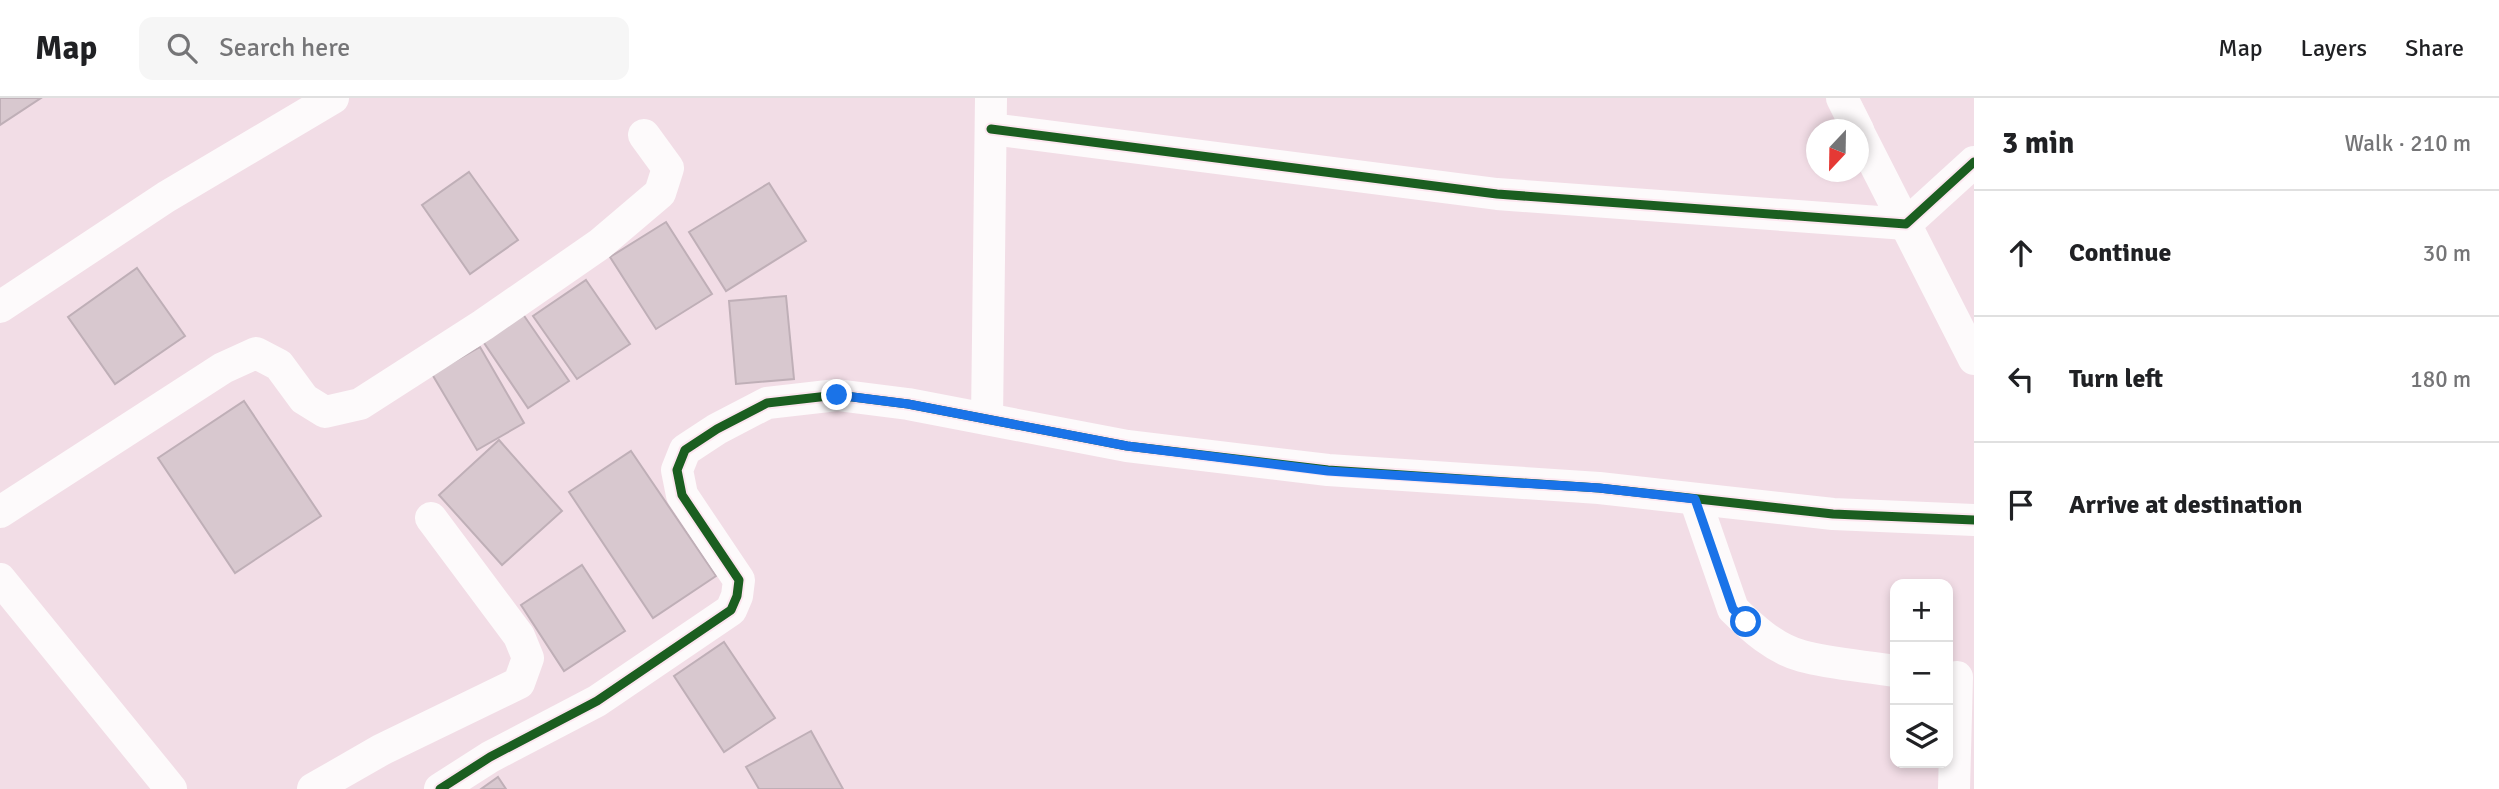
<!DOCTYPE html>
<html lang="en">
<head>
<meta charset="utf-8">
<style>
	body { margin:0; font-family:Signika,sans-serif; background:#f6f6f6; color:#202124 }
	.controls { position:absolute; right:21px; bottom:21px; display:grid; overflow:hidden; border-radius:14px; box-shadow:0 4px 10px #0003 }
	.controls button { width:63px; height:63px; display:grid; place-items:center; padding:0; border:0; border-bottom:2px solid #e0e0e0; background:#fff; color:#202124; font:35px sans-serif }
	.compass { position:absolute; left:1806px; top:21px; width:63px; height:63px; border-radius:50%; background:#fff; box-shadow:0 4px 10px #0003; rotate:202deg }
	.stop { position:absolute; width:21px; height:21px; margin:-16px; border:5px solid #1a73e8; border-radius:50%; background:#fff }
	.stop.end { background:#1a73e8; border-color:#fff; box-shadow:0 2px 7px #0008 }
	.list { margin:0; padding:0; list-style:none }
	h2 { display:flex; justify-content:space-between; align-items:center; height:91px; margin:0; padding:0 28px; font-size:30px }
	h2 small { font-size:23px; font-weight:400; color:#757577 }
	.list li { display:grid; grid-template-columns:46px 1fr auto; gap:21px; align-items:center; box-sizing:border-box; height:126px; padding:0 28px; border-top:2px solid #e0e0e0 }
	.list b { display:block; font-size:26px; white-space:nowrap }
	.list em { font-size:23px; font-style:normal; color:#757577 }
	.icon { flex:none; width:38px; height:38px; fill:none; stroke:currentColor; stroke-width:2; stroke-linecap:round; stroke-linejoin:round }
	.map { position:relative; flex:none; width:1974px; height:691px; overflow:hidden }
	header { display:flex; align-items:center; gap:42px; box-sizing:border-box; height:98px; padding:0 35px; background:#fff; border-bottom:2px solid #e0e0e0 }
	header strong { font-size:33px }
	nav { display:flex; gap:38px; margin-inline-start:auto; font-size:24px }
	.search { width:490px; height:63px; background:#f6f6f6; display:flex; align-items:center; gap:18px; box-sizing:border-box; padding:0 24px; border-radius:14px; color:#757577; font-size:26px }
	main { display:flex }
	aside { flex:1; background:#fff }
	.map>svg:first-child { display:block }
	.building { fill:#d8c8cf; stroke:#bfafb7; stroke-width:2 }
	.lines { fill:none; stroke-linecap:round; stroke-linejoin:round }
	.minor { stroke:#fdfafb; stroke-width:32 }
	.cycleway-casing { stroke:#fde7f0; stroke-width:13 }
	.cycleway { stroke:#1b5e20; stroke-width:9 }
	.route { stroke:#1a73e8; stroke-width:9 }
</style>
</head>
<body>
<header>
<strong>Map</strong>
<div class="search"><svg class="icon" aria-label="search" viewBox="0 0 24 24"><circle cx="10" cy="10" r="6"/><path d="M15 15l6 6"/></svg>Search here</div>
<nav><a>Map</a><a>Layers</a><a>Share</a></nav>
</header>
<main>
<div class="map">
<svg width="1974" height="691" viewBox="0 0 1974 691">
	<rect width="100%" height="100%" fill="#f2dde6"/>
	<g class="building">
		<path d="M 0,0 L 41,0 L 0,27 Z"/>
		<path d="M 469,74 L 518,142 L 470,176 L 422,107 Z"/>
		<path d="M 769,85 L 806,143 L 726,193 L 689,134 Z"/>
		<path d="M 666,124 L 712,196 L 656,231 L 610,159 Z"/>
		<path d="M 137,170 L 185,238 L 115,286 L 68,219 Z"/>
		<path d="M 586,182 L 630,246 L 577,281 L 533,218 Z"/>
		<path d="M 786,198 L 794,281 L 736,286 L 729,203 Z"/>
		<path d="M 518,209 L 569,283 L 528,310 L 478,236 Z"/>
		<path d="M 480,249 L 524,325 L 477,352 L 432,276 Z"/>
		<path d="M 244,303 L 321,418 L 235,475 L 158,360 Z"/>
		<path d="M 499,342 L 562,413 L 502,467 L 439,397 Z"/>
		<path d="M 631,353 L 716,478 L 653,520 L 569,394 Z"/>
		<path d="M 582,467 L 625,533 L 564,573 L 521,507 Z"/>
		<path d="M 724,544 L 775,620 L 724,654 L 674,578 Z"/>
		<path d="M 811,633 L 843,691 L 759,691 L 746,669 Z"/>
		<path d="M 498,679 L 506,691 L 481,691 Z"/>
	</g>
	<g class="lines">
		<g class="minor">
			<path d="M 1842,0 L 1858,32"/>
			<path d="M 991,31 L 1497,96 L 1906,126 L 1974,64"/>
			<path d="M 1858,33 L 1974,261"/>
			<path d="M 0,209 L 166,99 L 333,0"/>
			<path d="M 987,321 L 991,0"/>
			<path d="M 1695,401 L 1733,511 C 1752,530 1775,551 1802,558 C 1831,566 1865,568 1895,573"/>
			<path d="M 0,414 L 223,270 L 256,255 L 279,267 L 304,301 L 325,314 L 360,306 L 483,227 L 600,146 L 660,95 L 668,70 L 644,37"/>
			<path d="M 0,481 L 171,691"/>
			<path d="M 313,691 L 381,652 L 519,585 L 528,560 L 519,538 L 431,420"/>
			<path d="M 440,691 L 490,659 L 597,603 L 731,512 L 737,498 L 739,482 L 682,397 L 677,372 L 685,352 L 717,331 L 767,305 L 837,297 L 908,306 L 1127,348 L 1328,372 L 1599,390 L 1833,416 L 1974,422"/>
			<path d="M 1954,691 L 1957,579"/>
		</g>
		<g class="cycleway-casing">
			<g id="cycleway">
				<path d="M 991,31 L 1497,96 L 1906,126 L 1974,64"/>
				<path d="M 440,691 L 490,659 L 597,603 L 731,512 L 737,498 L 739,482 L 682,397 L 677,372 L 685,352 L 717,331 L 767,305 L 837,297 L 908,306 L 1127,348 L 1328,372 L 1599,390 L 1833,416 L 1974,422"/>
			</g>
		</g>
		<use href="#cycleway" class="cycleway"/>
	</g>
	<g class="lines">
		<path class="route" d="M 837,297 L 908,306 L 1127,348 L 1328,373 L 1599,390 L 1695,401 L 1733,511 L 1746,524"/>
	</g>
</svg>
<div class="controls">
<button>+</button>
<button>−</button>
<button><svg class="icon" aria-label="layers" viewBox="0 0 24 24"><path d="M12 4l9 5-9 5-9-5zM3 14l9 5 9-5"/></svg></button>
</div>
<svg class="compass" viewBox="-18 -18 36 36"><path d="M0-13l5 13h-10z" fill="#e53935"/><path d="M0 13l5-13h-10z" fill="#757577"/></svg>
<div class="stop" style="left:1746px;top:524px"></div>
<div class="stop end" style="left:837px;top:297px"></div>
</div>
<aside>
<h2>3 min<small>Walk · 210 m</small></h2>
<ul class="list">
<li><svg class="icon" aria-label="ahead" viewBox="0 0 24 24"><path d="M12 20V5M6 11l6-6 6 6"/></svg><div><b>Continue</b></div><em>30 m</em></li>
<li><svg class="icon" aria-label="left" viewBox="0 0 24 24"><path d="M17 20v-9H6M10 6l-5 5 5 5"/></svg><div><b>Turn left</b></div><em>180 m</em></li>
<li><svg class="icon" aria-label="arrive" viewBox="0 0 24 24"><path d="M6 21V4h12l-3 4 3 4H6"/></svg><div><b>Arrive at destination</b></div></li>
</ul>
</aside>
</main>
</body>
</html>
